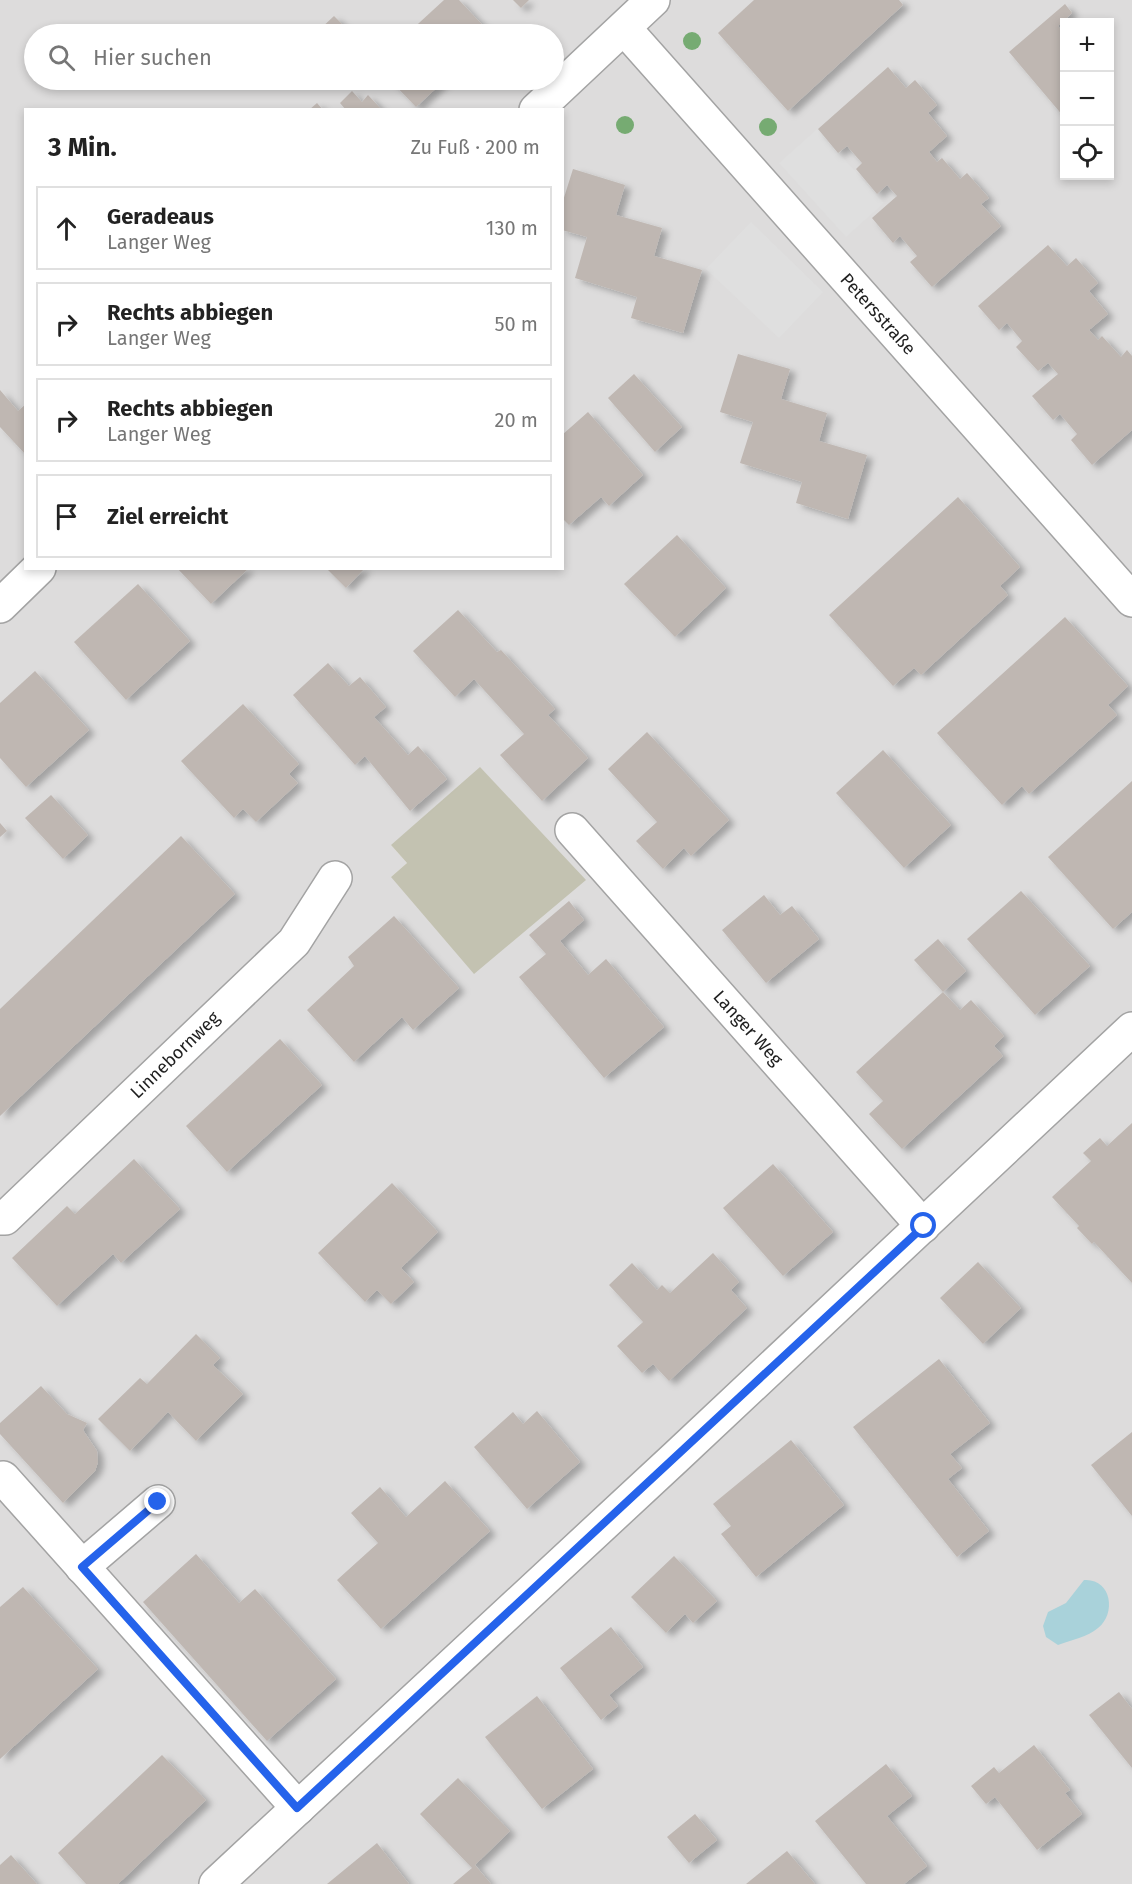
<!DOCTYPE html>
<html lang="de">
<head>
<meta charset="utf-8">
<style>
	body { margin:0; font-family:"Fira Sans",sans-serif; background:#f6f6f6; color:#222 }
	.controls { position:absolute; right:18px; top:18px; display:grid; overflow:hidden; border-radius:0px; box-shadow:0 3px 9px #0003 }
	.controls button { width:54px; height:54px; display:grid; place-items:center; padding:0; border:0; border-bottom:2px solid #e0e0e0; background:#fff; color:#222; font:30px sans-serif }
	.stop { position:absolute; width:18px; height:18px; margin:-14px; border:4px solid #2563eb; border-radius:50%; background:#fff }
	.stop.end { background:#2563eb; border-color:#fff; box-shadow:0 2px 6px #0008 }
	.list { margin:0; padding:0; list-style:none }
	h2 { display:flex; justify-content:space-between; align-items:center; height:78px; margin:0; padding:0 24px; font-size:26px }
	h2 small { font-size:20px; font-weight:400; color:#767676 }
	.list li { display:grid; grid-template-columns:39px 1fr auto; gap:18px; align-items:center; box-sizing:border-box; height:84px; margin:0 12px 12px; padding:0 12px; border:2px solid #e0e0e0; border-radius:0px }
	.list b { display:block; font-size:22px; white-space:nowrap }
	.list p { margin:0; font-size:20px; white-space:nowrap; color:#767676 }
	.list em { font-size:20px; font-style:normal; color:#767676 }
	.icon { flex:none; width:33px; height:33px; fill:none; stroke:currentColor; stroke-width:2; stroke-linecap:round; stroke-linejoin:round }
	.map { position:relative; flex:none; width:1132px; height:1884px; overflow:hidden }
	.search { position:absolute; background:#fff; box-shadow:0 3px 9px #0003; left:24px; top:24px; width:540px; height:66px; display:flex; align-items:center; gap:15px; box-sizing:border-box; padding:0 21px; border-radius:33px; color:#767676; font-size:22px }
	.panel { position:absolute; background:#fff; box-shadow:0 3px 9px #0003; left:24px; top:108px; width:540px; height:462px; border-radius:0px }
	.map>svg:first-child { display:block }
	.residential { fill:#dddcdc; fill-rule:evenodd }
	.construction { fill:#c3c2b1 }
	.parking { fill:#dfdfdf }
	.water { fill:#a9d2da }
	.building { fill:#bfb7b2; filter:url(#shadow) }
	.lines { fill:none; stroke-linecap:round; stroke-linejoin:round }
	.street-casing { stroke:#a3a3a3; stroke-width:36 }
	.street { stroke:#fff; stroke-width:33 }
	.tree { fill:#76ab72 }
	.route { stroke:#2563eb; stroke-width:8 }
	.labels { text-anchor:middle; stroke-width:4.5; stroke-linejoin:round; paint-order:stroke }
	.street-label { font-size:18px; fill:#1f1f1f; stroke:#fff }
</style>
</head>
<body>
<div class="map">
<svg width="1132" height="1884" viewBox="0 0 1132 1884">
	<defs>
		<filter id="shadow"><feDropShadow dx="6" dy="4" stdDeviation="3" flood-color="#0004"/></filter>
	</defs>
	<rect width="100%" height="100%" fill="#efebe5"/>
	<path class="residential" d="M 0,0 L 1132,0 L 1132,1884 L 0,1884 ZM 1064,22 L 1110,22 L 1110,176 L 1064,176 ZM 34,34 L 554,34 L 554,80 L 34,80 ZM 26,110 L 562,110 L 562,568 L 26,568 ZM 391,845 L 586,880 L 391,877 L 407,863 Z"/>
	<path class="construction" d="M 480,767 L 586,880 L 474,974 L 391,877 L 407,863 L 391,845 Z"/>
	<g class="parking">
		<path d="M 817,129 L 884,203 L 846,237 L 779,163 Z"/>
		<path d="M 751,222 L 823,292 L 779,338 L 706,269 Z"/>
	</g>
	<path class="water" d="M 1084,1580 C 1111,1578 1117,1613 1098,1628 C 1088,1637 1071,1640 1058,1645 L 1046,1637 L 1043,1626 L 1048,1612 L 1066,1603 Z"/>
	<g class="building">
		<path d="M 444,0 L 459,0 L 491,34 L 407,34 Z"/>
		<path d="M 513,0 L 529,0 L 521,8 Z"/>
		<path d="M 754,0 L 899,0 L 903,5 L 788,111 L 718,33 Z"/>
		<path d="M 1065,4 L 1072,13 L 1058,26 L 1064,34 L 1064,117 L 1009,52 Z"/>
		<path d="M 334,16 L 352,34 L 305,34 L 314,26 L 318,31 Z"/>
		<path d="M 888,67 L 906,88 L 915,80 L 937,105 L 928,113 L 947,136 L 929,152 L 937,162 L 942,158 L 960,179 L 967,173 L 989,198 L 981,204 L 1001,226 L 932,287 L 910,262 L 917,256 L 900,236 L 893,243 L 872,218 L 897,196 L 887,185 L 877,194 L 856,169 L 862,163 L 847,146 L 838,153 L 818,129 Z"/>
		<path d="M 390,80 L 445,80 L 416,107 Z"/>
		<path d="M 352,91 L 362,102 L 368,95 L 382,110 L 346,110 L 340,103 Z"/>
		<path d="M 317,103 L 323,110 L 309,110 Z"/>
		<path d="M 573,169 L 625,185 L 616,215 L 662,228 L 654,256 L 702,270 L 683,333 L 631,318 L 637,297 L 575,278 L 587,237 L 562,230 L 562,204 Z"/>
		<path d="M 1048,245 L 1067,266 L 1076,258 L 1098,283 L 1089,291 L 1108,314 L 1089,330 L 1098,340 L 1102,336 L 1121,357 L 1127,350 L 1132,356 L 1132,430 L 1092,465 L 1071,440 L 1077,434 L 1060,414 L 1053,420 L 1032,396 L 1058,374 L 1048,363 L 1038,371 L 1016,347 L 1022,341 L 1007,323 L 999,330 L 978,306 Z"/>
		<path d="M 738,354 L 790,369 L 781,399 L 827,413 L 819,441 L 867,455 L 848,519 L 796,503 L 802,482 L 740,463 L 753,422 L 720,412 Z"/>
		<path d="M 634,374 L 682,427 L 655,452 L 608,398 Z"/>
		<path d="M 0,390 L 18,411 L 26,404 L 26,455 L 0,427 Z"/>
		<path d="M 588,412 L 643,475 L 609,506 L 601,497 L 569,525 L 562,518 L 562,435 Z"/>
		<path d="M 958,497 L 1020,567 L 1000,586 L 1008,595 L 921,675 L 914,668 L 893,686 L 829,615 Z"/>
		<path d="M 677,535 L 726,588 L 675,637 L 624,584 Z"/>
		<path d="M 177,568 L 249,568 L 211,604 Z"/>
		<path d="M 326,568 L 365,568 L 346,588 Z"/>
		<path d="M 138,584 L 190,641 L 126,700 L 74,642 Z"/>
		<path d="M 458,610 L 497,652 L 501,650 L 555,709 L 548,715 L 588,758 L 542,801 L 500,755 L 524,734 L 474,679 L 455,697 L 413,651 Z"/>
		<path d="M 1065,617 L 1128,686 L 1108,705 L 1117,715 L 1029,794 L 1022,786 L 1002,805 L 937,733 Z"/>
		<path d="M 328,663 L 349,686 L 360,677 L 386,707 L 374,717 L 408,755 L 418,746 L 447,779 L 410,811 L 365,756 L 355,765 L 293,695 Z"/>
		<path d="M 35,671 L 89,730 L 26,787 L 0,758 L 0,703 Z"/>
		<path d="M 243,704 L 299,764 L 289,774 L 298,783 L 256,822 L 243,809 L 234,818 L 181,761 Z"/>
		<path d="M 647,732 L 729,820 L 691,856 L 684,848 L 663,869 L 636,841 L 657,822 L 608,769 Z"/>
		<path d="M 883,750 L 951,825 L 904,868 L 836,793 Z"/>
		<path d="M 1132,781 L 1132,912 L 1113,929 L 1048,857 Z"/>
		<path d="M 51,795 L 88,835 L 63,859 L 25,818 Z"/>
		<path d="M 0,823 L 7,831 L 0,837 Z"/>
		<path d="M 181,836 L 235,894 L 0,1116 L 0,1009 Z"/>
		<path d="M 1021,891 L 1090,966 L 1035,1015 L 967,939 Z"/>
		<path d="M 764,895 L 780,915 L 792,906 L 819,939 L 766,983 L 722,930 Z"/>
		<path d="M 569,901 L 584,920 L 560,941 L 588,975 L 606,959 L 664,1027 L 604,1078 L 519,977 L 546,954 L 529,935 Z"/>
		<path d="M 394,916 L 459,988 L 413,1030 L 402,1017 L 354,1062 L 307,1010 L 354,966 L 348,957 Z"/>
		<path d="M 938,939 L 966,971 L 943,992 L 914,960 Z"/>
		<path d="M 943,992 L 960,1010 L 971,1000 L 1004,1036 L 994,1046 L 1003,1056 L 902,1149 L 869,1114 L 883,1101 L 856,1072 Z"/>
		<path d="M 280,1039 L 322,1085 L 227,1172 L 186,1126 Z"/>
		<path d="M 1132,1123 L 1132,1283 L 1094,1242 L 1092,1244 L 1077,1228 L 1079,1226 L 1052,1197 L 1091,1161 L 1083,1153 L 1093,1144 L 1100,1138 L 1107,1146 Z"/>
		<path d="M 134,1159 L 180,1209 L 121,1263 L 113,1254 L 57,1306 L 12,1258 L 67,1206 L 75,1214 Z"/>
		<path d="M 773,1164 L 833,1232 L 783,1276 L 723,1208 Z"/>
		<path d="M 392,1183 L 438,1232 L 401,1268 L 414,1282 L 391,1304 L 377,1290 L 365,1302 L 318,1253 Z"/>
		<path d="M 713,1253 L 739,1282 L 731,1290 L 747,1308 L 669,1381 L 653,1364 L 642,1373 L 617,1346 L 643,1322 L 609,1285 L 632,1263 L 657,1290 L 662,1285 L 670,1293 Z"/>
		<path d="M 978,1262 L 1021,1308 L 983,1344 L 940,1298 Z"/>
		<path d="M 196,1334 L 220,1358 L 213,1365 L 243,1394 L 196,1441 L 168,1412 L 130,1451 L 98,1419 L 140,1378 L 147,1384 Z"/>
		<path d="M 939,1359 L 990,1423 L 950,1454 L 962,1468 L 948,1479 L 989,1531 L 957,1557 L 853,1427 Z"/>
		<path d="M 41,1386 L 67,1414 L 87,1423 L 83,1430 L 97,1451 L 98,1462 L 95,1471 L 63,1503 L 0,1434 L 0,1423 Z"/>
		<path d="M 537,1411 L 580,1462 L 527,1509 L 474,1447 L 513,1412 L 523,1424 Z"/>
		<path d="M 1132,1432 L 1132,1516 L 1091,1465 Z"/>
		<path d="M 791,1440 L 844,1505 L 756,1577 L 721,1534 L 731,1526 L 713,1504 Z"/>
		<path d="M 445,1481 L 490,1531 L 381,1629 L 337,1580 L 378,1543 L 351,1513 L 380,1487 L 406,1517 Z"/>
		<path d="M 196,1554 L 239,1603 L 255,1589 L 336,1679 L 267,1741 L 143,1602 Z"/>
		<path d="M 674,1556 L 717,1601 L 693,1623 L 685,1614 L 666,1633 L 631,1597 Z"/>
		<path d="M 23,1587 L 98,1669 L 0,1759 L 0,1607 Z"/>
		<path d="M 611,1627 L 643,1667 L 609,1695 L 618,1706 L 601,1720 L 560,1668 Z"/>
		<path d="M 1119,1692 L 1132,1709 L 1132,1768 L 1089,1715 Z"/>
		<path d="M 537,1696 L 593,1769 L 542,1809 L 485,1737 Z"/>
		<path d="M 1034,1745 L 1070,1790 L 1065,1793 L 1082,1814 L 1037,1850 L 995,1797 L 986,1804 L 971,1786 L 994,1767 L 999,1773 Z"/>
		<path d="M 162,1755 L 206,1800 L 118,1884 L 86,1884 L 58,1853 Z"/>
		<path d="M 886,1764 L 912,1796 L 887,1816 L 927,1866 L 904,1884 L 866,1884 L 815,1821 Z"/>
		<path d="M 458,1778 L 510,1831 L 475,1865 L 491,1884 L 453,1884 L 472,1868 L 420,1814 Z"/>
		<path d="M 695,1814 L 717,1840 L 689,1863 L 667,1837 Z"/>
		<path d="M 377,1843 L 409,1884 L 327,1884 Z"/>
		<path d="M 787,1851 L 815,1884 L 746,1884 Z"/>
		<path d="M 11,1855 L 37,1884 L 0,1884 L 0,1865 Z"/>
	</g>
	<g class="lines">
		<g class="street-casing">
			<g id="street">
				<path d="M 624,28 L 1132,600"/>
				<path d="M 536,110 L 653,0"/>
				<path d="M 0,606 L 39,568"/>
				<path d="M 572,830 L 923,1226"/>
				<path d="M 0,1218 L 5,1218 L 294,942 L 335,878"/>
				<path d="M 3,1478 L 298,1808"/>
				<path d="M 82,1567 L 158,1502"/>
				<path d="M 216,1884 L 676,1457 L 1132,1029"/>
			</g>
		</g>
		<use href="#street" class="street"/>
	</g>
	<g class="tree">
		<circle cx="692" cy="41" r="9"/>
		<circle cx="625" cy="125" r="9"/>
		<circle cx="768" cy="127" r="9"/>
	</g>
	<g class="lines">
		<path class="route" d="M 158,1502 L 82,1567 L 297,1808 L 924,1226"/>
	</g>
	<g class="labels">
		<g class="street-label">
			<text transform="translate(878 314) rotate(48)" y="6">Petersstraße</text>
			<text transform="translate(748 1028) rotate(48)" y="6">Langer Weg</text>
			<text transform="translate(175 1055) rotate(-44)" y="6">Linnebornweg</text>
		</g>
	</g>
</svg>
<div class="controls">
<button>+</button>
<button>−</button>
<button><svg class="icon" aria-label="locate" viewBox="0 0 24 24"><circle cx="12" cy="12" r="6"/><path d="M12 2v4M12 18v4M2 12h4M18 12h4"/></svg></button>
</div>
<div class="stop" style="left:924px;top:1226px"></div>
<div class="stop end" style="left:158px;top:1502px"></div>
<div class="search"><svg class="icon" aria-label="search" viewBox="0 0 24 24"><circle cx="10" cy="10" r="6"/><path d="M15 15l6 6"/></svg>Hier suchen</div>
<section class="panel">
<h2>3 Min.<small>Zu Fuß · 200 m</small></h2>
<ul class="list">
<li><svg class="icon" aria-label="ahead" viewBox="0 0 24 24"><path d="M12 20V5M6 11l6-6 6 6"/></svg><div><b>Geradeaus</b><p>Langer Weg</p></div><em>130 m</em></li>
<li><svg class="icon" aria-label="right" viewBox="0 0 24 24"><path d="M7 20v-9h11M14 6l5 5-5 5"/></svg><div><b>Rechts abbiegen</b><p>Langer Weg</p></div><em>50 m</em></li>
<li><svg class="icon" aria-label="right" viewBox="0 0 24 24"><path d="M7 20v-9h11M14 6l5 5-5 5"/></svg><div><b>Rechts abbiegen</b><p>Langer Weg</p></div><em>20 m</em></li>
<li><svg class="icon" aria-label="arrive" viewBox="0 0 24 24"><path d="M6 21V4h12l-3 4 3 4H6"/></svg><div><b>Ziel erreicht</b></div></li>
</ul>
</section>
</div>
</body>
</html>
